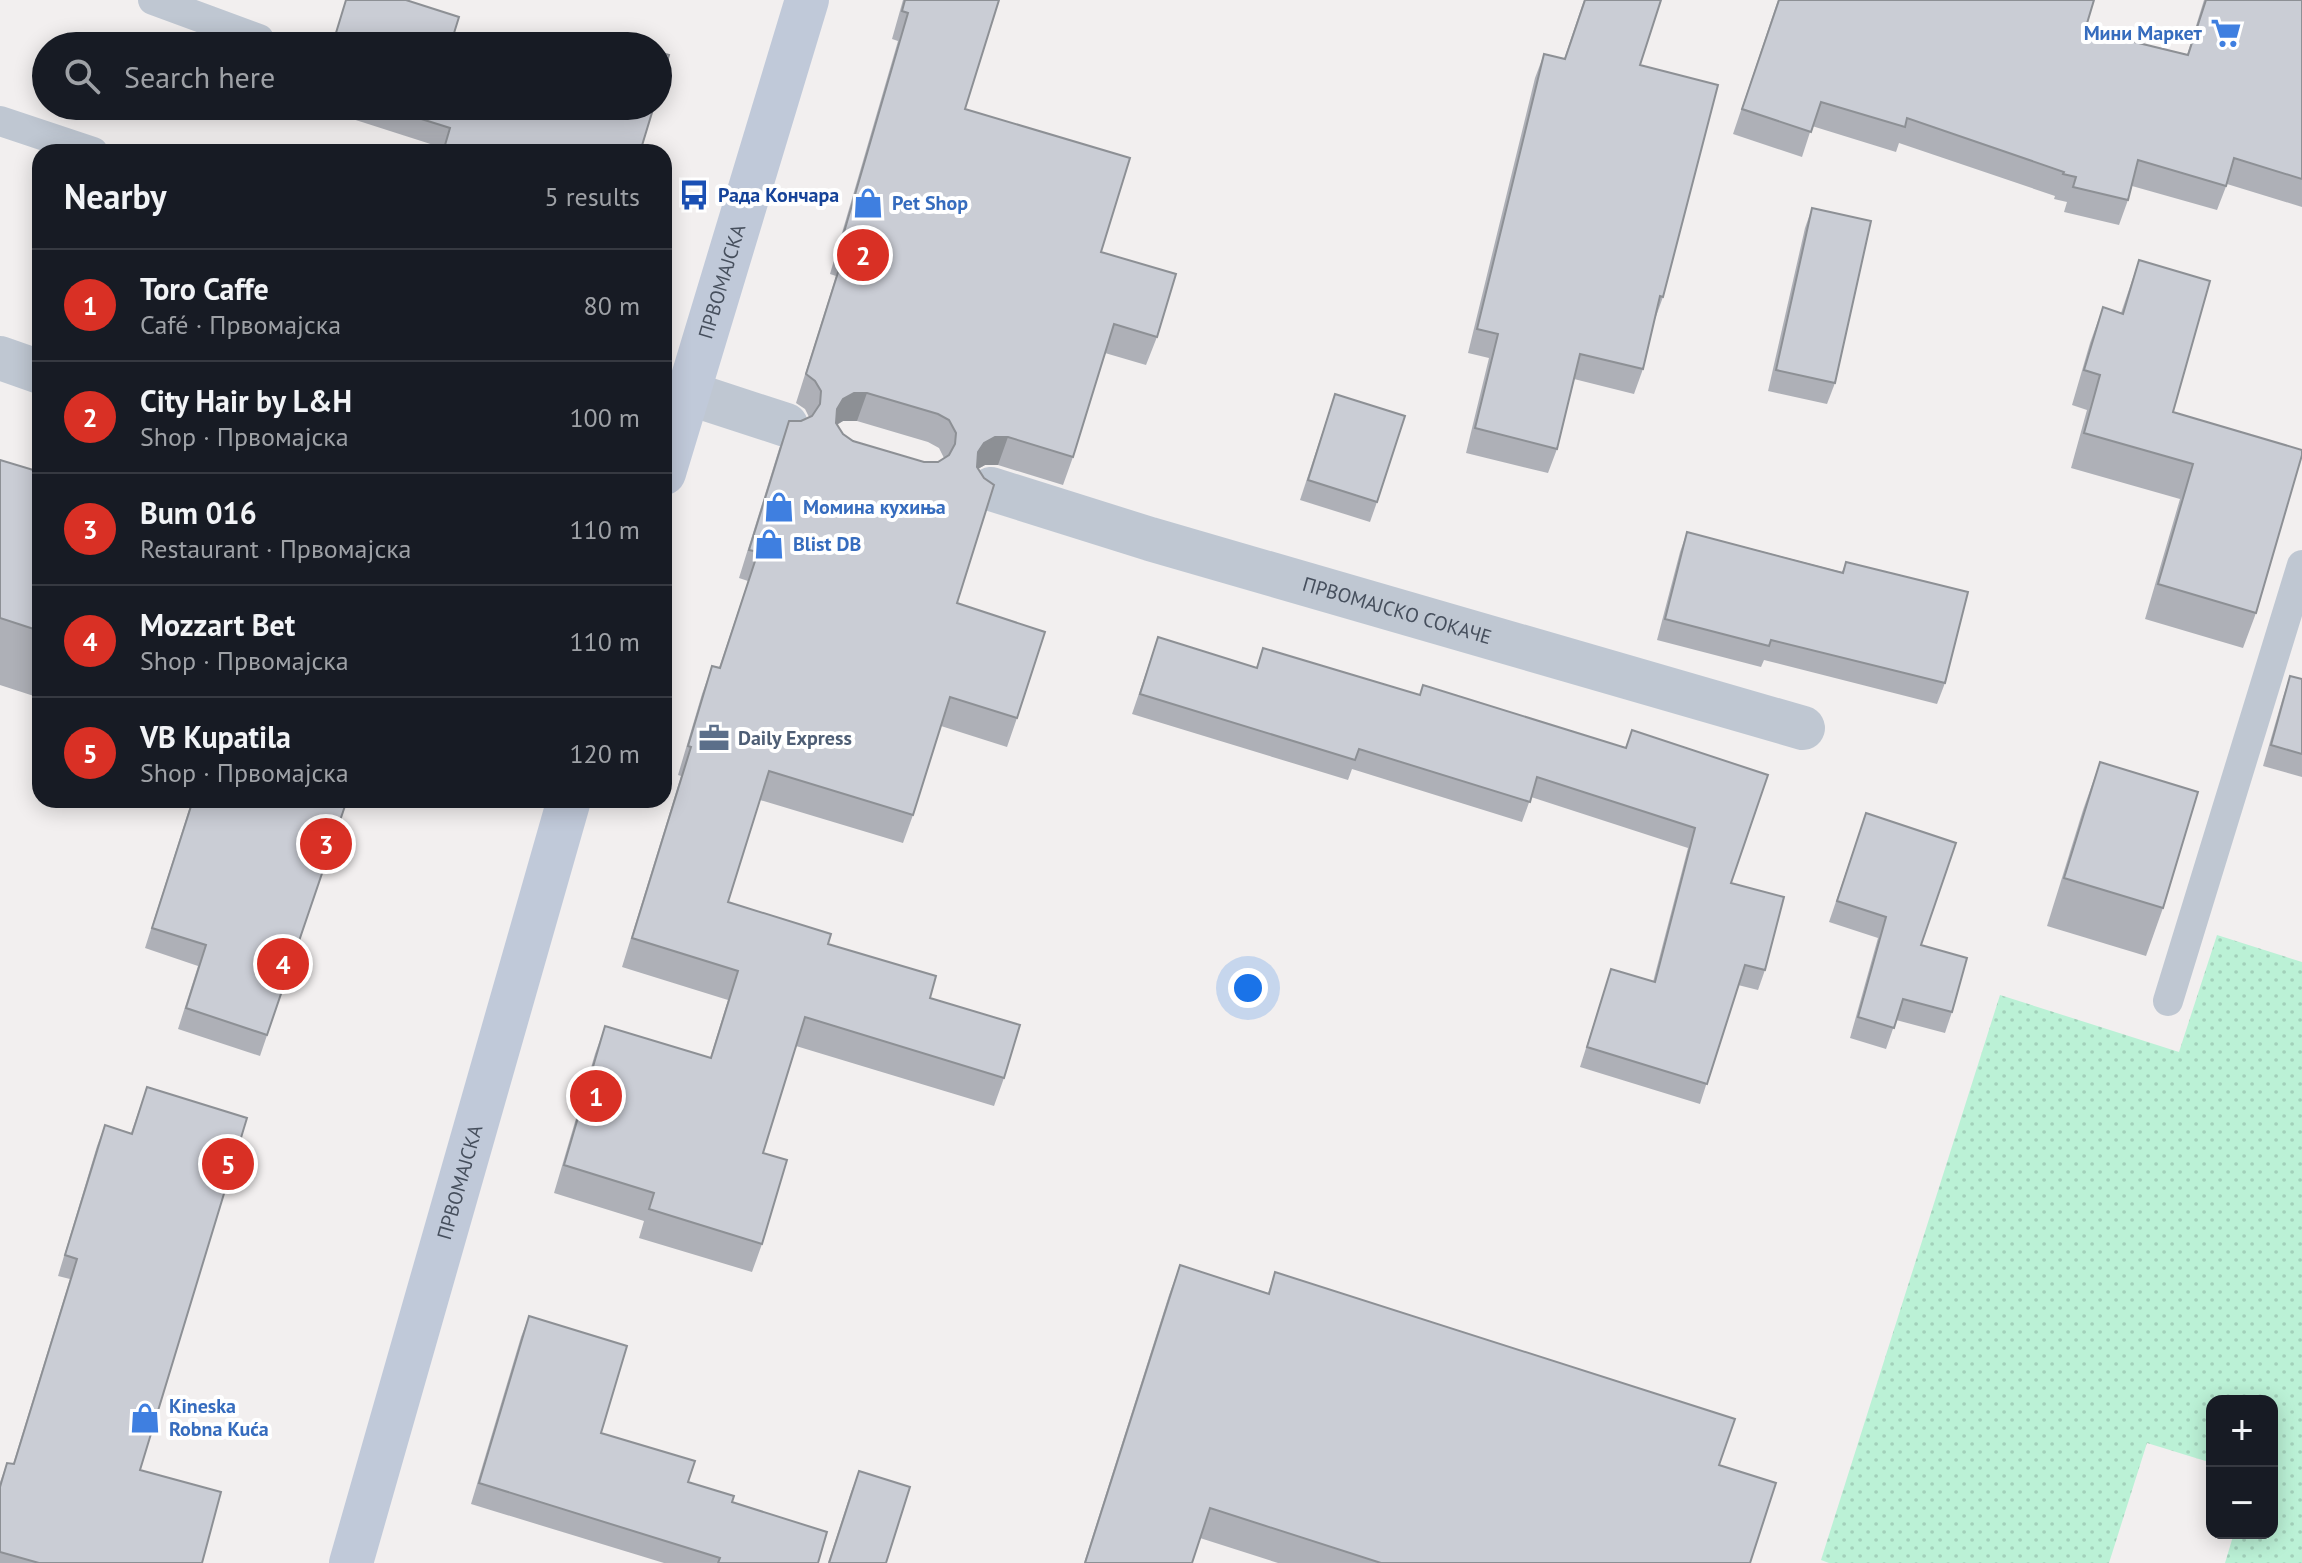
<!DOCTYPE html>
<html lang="en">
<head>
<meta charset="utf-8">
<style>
	body { margin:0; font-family:"PT Sans",sans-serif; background:#20242c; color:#f1f3f6 }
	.controls { position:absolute; right:24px; bottom:24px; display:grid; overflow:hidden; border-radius:16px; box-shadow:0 4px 20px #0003 }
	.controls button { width:72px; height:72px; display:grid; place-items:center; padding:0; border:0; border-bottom:2px solid #363941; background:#171b24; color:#f1f3f6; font:40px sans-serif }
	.you { position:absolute; left:1248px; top:988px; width:28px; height:28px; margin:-20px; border:6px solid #fff; border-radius:50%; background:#1a73e8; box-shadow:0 0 0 12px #1a73e833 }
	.badge { display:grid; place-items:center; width:52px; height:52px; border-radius:50%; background:#d93025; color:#fff; font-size:26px; font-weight:700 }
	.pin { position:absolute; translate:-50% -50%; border:4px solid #fff; box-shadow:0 2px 8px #0006 }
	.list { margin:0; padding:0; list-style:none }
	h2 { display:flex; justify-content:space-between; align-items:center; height:104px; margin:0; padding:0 32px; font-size:34px }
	h2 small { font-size:26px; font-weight:400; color:#9ea1a6 }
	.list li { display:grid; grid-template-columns:52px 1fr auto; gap:24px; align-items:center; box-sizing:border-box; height:112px; padding:0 32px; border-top:2px solid #363941 }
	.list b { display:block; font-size:30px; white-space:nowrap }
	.list p { margin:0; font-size:26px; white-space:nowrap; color:#9ea1a6 }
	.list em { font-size:26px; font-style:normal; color:#9ea1a6 }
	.icon { flex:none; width:44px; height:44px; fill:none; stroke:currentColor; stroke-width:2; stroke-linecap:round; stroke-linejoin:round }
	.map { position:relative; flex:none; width:2302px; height:1563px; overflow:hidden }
	.search { position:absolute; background:#171b24; box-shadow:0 4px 20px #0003; left:32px; top:32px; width:640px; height:88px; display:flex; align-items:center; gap:20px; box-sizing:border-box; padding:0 28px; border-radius:44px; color:#9ea1a6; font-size:30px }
	.panel { position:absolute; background:#171b24; box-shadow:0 4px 20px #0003; left:32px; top:144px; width:640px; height:664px; border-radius:24px }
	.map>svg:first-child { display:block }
	.grass { fill:url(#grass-dots) }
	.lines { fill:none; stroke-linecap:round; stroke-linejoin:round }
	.service { stroke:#bfc7d2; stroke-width:30 }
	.minor { stroke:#bfc7d2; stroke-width:44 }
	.secondary { stroke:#c0c9d9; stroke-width:44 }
	.wall { fill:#aeb0b7; fill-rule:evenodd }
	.shaded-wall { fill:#8d9095 }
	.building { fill:#cacdd5; stroke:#8d9095; stroke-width:2; fill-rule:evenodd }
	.labels { text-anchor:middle; stroke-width:8; stroke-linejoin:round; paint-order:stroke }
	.shop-label { font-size:20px; font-weight:bold; fill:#366cbe; stroke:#fff; text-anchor:start }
	.transit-label { font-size:20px; font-weight:bold; fill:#164399; stroke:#fff; text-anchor:start }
	.street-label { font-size:20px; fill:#464f5d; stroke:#fff }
	.service-label { font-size:20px; font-weight:bold; fill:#4e5e75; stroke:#fff; text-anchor:start }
</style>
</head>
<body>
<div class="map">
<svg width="2302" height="1563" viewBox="0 0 2302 1563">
	<defs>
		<pattern id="grass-dots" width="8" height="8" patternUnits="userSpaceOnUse" patternTransform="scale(2)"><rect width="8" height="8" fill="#bbf1d6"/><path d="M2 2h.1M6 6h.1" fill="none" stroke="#a2d0ba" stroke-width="1.8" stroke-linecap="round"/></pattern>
	</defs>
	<rect width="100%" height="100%" fill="#f2efef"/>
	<path class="grass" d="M 2217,935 L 2302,962 L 2302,1563 L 2225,1563 L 2234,1533 L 2272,1533 L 2272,1401 L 2212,1401 L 2212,1463 L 2147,1443 L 2109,1563 L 1829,1563 L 1821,1560 L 2000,995 L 2179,1052 Z"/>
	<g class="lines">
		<g class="service">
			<path d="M 153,0 L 259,39"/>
			<path d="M 0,121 L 93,152"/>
			<path d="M 2168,1001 L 2302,565"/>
		</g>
		<g class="minor">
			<path d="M 0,358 L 40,372"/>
			<path d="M 688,393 L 786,425"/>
			<path id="s1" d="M 991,489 L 1150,539 L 1803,728"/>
		</g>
		<g class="secondary">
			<path id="s2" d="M 664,473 L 807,0"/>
			<path id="s3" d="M 351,1563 L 569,800"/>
		</g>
	</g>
	<g class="wall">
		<path d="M 903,0 L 999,0 L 965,109 L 1101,252 L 1157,337 L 1146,365 L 1105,353 L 1073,457 L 1063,485 L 998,465 L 985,465 L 978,469 L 957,603 L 1017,718 L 1007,747 L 941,726 L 913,815 L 903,843 L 760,800 L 728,902 L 828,944 L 930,998 L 1004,1078 L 994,1106 L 796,1046 L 763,1153 L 762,1244 L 752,1272 L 639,1238 L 644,1221 L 554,1193 L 595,1054 L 605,1026 L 710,1058 L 728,1000 L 622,967 L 681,776 L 678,775 L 702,694 L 712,666 L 719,668 L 748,581 L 739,578 L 779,449 L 789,421 L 801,421 L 809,417 L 805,409 L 796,403 L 836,276 L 830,274 L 898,41 L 892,39 ZM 843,421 L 857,421 L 928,442 L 939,448 L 944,458 L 938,462 L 924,462 L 853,441 L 843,434 L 837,425 Z"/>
		<path d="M 1584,0 L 1661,0 L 1640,65 L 1663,297 L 1654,322 L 1643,369 L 1634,394 L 1574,379 L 1557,449 L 1548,473 L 1466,453 L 1489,358 L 1468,353 L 1535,78 L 1544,54 L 1564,59 Z"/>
		<path d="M 1778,0 L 2094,0 L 2085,30 L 2187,55 L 2204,0 L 2302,0 L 2302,207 L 2227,184 L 2217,210 L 2132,186 L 2128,200 L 2119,225 L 2064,212 L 2067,202 L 2054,199 L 2055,196 L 1899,143 L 1896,152 L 1812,126 L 1802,157 L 1733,134 Z"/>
		<path d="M 312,106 L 654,106 L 640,152 L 442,152 L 443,148 Z"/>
		<path d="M 1812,208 L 1835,383 L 1827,404 L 1768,391 L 1805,228 Z"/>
		<path d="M 2139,260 L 2173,412 L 2256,613 L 2243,648 L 2145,619 L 2180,499 L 2071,468 L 2087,410 L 2072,405 L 2090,343 L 2103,307 L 2121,313 Z"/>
		<path d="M 1335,394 L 1377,502 L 1370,522 L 1300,500 Z"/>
		<path d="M 0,460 L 40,472 L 40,698 L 0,685 Z"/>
		<path d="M 1687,532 L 1842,572 L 1846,562 L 1945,683 L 1937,704 L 1764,660 L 1761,667 L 1657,640 L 1680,552 Z"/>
		<path d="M 1158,637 L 1256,668 L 1263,648 L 1419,695 L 1625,748 L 1632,730 L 1731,883 L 1765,970 L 1758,990 L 1738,985 L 1700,1104 L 1580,1067 L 1611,969 L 1653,982 L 1688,848 L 1531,797 L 1522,822 L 1352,769 L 1348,780 L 1132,714 Z"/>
		<path d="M 2290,676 L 2302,679 L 2302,777 L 2263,766 L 2283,697 Z"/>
		<path d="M 2100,762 L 2163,908 L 2146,956 L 2047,926 L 2083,810 Z"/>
		<path d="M 192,800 L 347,800 L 260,1056 L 178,1029 L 198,966 L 145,948 Z"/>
		<path d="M 1866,813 L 1921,945 L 1952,1012 L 1945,1033 L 1896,1020 L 1886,1049 L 1850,1038 L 1878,938 L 1829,922 Z"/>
		<path d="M 147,1087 L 140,1470 L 202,1563 L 0,1563 L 0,1482 L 7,1463 L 13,1464 L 70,1279 L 58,1276 L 97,1146 L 105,1125 L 131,1133 Z"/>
		<path d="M 1180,1265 L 1268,1293 L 1275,1272 L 1719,1465 L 1750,1563 L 1278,1563 L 1200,1538 L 1192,1563 L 1084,1563 L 1169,1295 Z"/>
		<path d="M 529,1316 L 601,1433 L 688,1482 L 732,1502 L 818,1563 L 664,1563 L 471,1504 L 521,1337 Z"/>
		<path d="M 859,1471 L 886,1563 L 828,1563 L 851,1492 Z"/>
	</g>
	<g class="shaded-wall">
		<path d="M 854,393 L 867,393 L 857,421 L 843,421 L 832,427 L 837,409 L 843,399 Z"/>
		<path d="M 995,437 L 1008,437 L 998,465 L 985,465 L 974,471 L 978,452 L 984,443 Z"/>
	</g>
	<g class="building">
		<path d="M 346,0 L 406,0 L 459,17 L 450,46 L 332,46 Z"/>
		<path d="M 905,0 L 999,0 L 965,109 L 1130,158 L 1101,252 L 1176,274 L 1157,337 L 1114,324 L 1073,457 L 1008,437 L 995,437 L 984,443 L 978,452 L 977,467 L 984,478 L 994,485 L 957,603 L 1045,632 L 1017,718 L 950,697 L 913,815 L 769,771 L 728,902 L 831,934 L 828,944 L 936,976 L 930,998 L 1020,1025 L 1004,1078 L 805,1017 L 763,1153 L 787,1160 L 762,1244 L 649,1209 L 654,1193 L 564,1165 L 605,1026 L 711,1058 L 738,971 L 632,938 L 691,747 L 688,746 L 712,666 L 720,668 L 758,552 L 749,550 L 789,421 L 801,421 L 812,416 L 820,404 L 821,391 L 815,381 L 806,374 L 846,247 L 840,246 L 908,13 L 902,11 ZM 854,393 L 867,393 L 938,414 L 949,420 L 956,433 L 955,444 L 949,455 L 938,462 L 924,462 L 853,441 L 843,434 L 836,423 L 837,409 L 843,399 Z"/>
		<path d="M 1585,0 L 1661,0 L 1640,65 L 1718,85 L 1663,297 L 1660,296 L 1643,369 L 1580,354 L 1557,449 L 1475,428 L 1498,334 L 1477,329 L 1544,54 L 1565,59 Z"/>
		<path d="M 1779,0 L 2094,0 L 2085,30 L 2188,55 L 2206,0 L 2302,0 L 2302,179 L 2234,158 L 2226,186 L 2138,160 L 2128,200 L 2073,187 L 2076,177 L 2063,174 L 2064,172 L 1907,118 L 1905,127 L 1821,102 L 1811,132 L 1742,109 Z"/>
		<path d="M 601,35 L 638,46 L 598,46 Z"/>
		<path d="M 658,52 L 669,55 L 658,92 Z"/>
		<path d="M 380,106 L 654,106 L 640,152 L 443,152 L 450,128 Z"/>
		<path d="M 1812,208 L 1871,221 L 1835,383 L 1776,370 Z"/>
		<path d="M 2139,260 L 2210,281 L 2173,412 L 2302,450 L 2302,455 L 2256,613 L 2158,584 L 2193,464 L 2084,433 L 2100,375 L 2084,370 L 2103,307 L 2123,314 Z"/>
		<path d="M 1335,394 L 1405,416 L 1377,502 L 1308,480 Z"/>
		<path d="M 0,460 L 40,472 L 40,631 L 0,618 Z"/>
		<path d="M 1687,532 L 1843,573 L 1846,562 L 1968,592 L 1945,683 L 1771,640 L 1769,646 L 1665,619 Z"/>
		<path d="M 1158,637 L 1257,668 L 1263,648 L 1420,695 L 1423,685 L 1626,748 L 1632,730 L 1768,775 L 1731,883 L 1784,897 L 1765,970 L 1745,965 L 1707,1084 L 1587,1047 L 1611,969 L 1655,982 L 1695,828 L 1537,777 L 1530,802 L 1359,749 L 1355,760 L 1140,694 Z"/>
		<path d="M 2290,676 L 2302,679 L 2302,754 L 2271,745 Z"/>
		<path d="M 2100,762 L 2198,792 L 2163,908 L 2064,878 Z"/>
		<path d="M 193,800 L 347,800 L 267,1035 L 186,1008 L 206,945 L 152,928 Z"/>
		<path d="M 1866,813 L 1956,843 L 1921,945 L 1967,958 L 1952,1012 L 1903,999 L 1894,1028 L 1858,1017 L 1886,917 L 1837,901 Z"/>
		<path d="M 147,1087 L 247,1118 L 140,1470 L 221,1492 L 202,1563 L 39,1563 L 0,1552 L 0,1487 L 7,1463 L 14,1464 L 77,1259 L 65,1255 L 105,1125 L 132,1134 Z"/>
		<path d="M 1180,1265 L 1269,1294 L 1275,1272 L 1735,1419 L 1719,1465 L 1776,1483 L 1750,1563 L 1381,1563 L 1210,1508 L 1192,1563 L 1085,1563 Z"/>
		<path d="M 529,1316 L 627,1346 L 601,1433 L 695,1461 L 688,1482 L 734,1496 L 732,1502 L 827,1532 L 818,1563 L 718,1563 L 720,1558 L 479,1483 Z"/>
		<path d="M 859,1471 L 910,1487 L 886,1563 L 829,1563 Z"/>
	</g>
	<defs>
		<g id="supermarket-bare" transform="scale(2.4)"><path d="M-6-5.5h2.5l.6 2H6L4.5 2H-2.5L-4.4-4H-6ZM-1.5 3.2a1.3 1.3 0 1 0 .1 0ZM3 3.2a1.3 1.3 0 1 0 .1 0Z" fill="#3f7fe0" stroke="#fff" stroke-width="2.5" paint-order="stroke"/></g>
		<g id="bus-bare" transform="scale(2.4)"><path d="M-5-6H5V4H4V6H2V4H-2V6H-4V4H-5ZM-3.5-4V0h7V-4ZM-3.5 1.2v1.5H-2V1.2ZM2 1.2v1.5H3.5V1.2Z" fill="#1a4fb4" stroke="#fff" stroke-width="2.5" paint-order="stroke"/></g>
		<g id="shop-bare" transform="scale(2.4)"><path d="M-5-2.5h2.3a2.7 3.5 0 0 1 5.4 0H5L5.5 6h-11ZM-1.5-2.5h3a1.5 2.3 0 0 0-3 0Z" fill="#3f7fe0" stroke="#fff" stroke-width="2.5" paint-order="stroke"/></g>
		<g id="office-bare" transform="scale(2.4)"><path d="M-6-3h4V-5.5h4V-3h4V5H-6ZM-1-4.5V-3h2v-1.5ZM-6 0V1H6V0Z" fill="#5c6f8a" stroke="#fff" stroke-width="2.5" paint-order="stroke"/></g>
	</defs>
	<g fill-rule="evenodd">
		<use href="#supermarket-bare" x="2226" y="33"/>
		<use href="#bus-bare" x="694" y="195"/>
		<use href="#shop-bare" x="868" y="203"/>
		<use href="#shop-bare" x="779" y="507"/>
		<use href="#shop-bare" x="769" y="544"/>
		<use href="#office-bare" x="714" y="738"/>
		<use href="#shop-bare" x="145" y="1418"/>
	</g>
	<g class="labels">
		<g class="shop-label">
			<text x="2202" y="40" text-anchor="end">Мини Маркет</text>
			<text x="892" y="210">Pet Shop</text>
			<text x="803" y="514">Момина кухиња</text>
			<text x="793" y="551">Blist DB</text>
			<text x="169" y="1413">Kineska<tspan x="169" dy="23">Robna Kuća</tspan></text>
		</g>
		<g class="transit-label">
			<text x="718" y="202">Рада Кончара</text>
		</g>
		<g class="street-label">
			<text dy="7" stroke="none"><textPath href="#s2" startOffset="200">ПРВОМАЈСКА</textPath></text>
			<text dy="7" stroke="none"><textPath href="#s1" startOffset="424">ПРВОМАЈСКО СОКАЧЕ</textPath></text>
			<text dy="7" stroke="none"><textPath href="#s3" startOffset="396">ПРВОМАЈСКА</textPath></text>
		</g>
		<g class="service-label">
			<text x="738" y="745">Daily Express</text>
		</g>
	</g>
</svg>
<div class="controls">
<button>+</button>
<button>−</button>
</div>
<div class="you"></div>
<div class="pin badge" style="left:596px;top:1096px">1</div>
<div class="pin badge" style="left:863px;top:255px">2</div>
<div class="pin badge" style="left:326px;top:844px">3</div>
<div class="pin badge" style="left:283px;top:964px">4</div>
<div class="pin badge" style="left:228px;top:1164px">5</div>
<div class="search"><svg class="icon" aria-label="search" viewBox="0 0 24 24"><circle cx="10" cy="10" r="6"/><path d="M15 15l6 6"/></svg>Search here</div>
<section class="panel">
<h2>Nearby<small>5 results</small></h2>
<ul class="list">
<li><span class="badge">1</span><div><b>Toro Caffe</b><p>Café · Првомајска</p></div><em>80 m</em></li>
<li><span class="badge">2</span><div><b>City Hair by L&amp;H</b><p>Shop · Првомајска</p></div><em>100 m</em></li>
<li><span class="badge">3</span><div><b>Bum 016</b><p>Restaurant · Првомајска</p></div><em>110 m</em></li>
<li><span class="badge">4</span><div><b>Mozzart Bet</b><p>Shop · Првомајска</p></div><em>110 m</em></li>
<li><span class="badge">5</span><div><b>VB Kupatila</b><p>Shop · Првомајска</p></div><em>120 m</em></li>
</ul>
</section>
</div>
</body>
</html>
